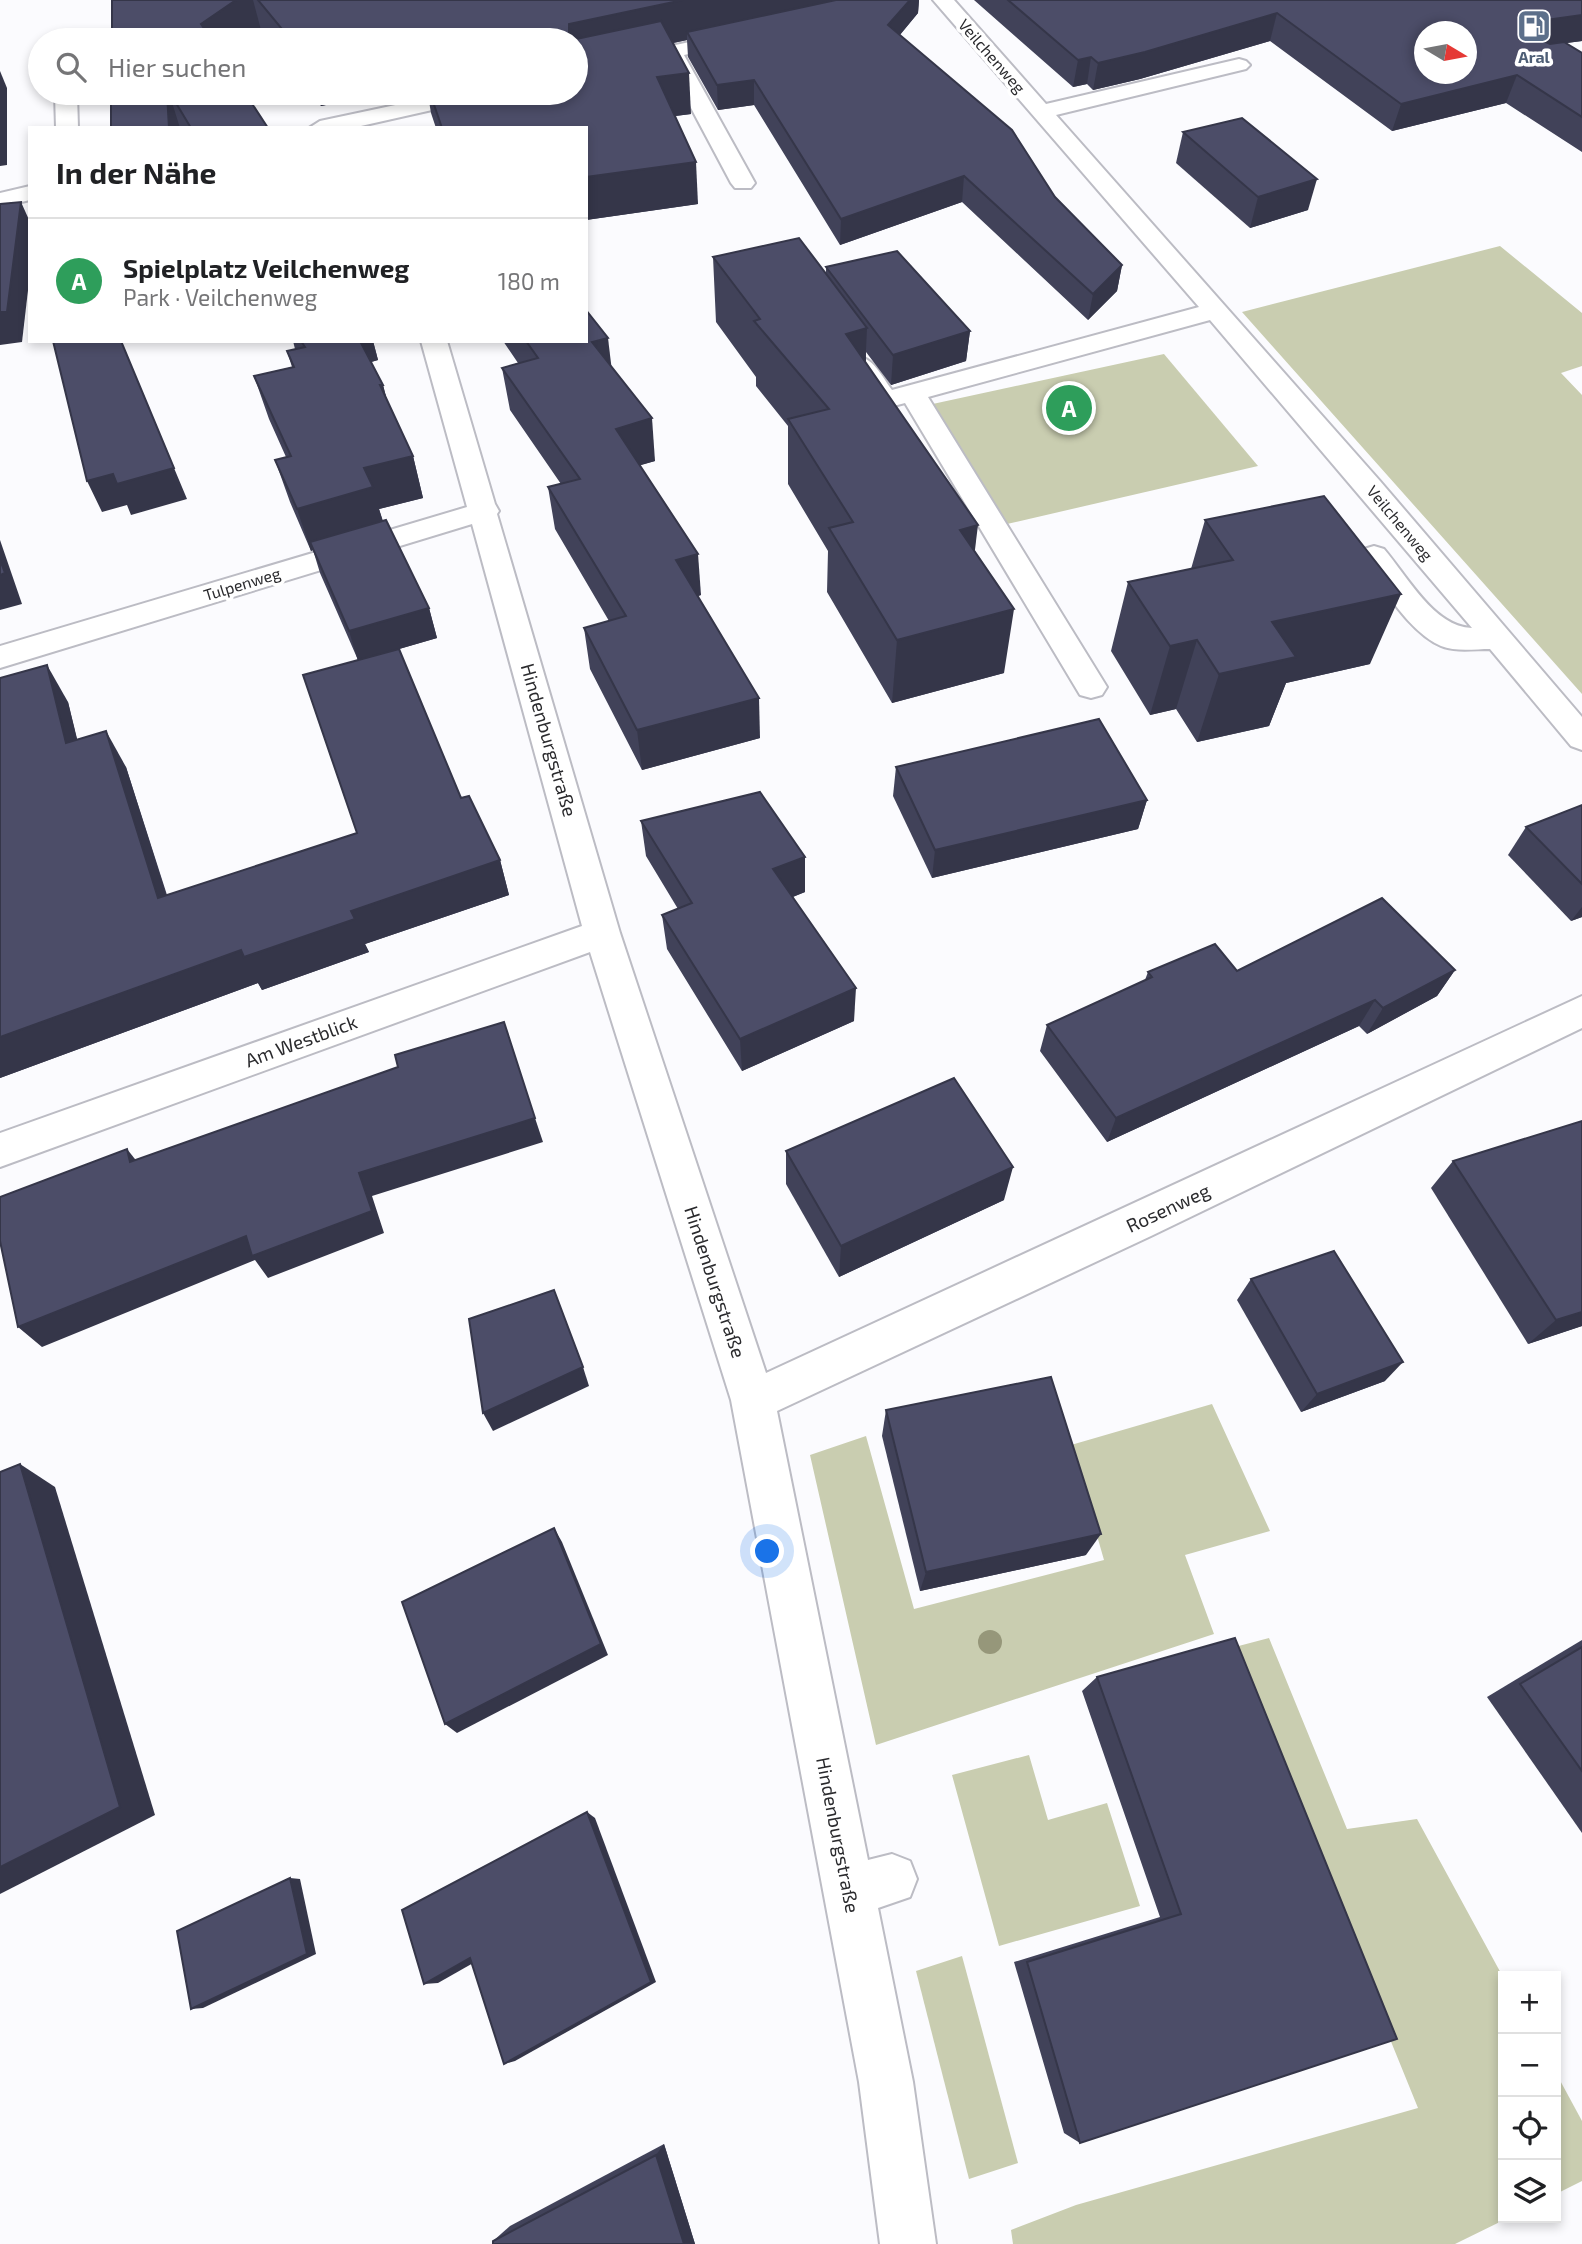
<!DOCTYPE html>
<html lang="de">
<head>
<meta charset="utf-8">
<style>
	body { margin:0; font-family:"Exo 2",sans-serif; background:#f2f2f2; color:#202124 }
	.controls { position:absolute; right:21px; bottom:21px; display:grid; overflow:hidden; border-radius:0px; box-shadow:0 4px 10px #0003 }
	.controls button { width:63px; height:63px; display:grid; place-items:center; padding:0; border:0; border-bottom:2px solid #e0e0e0; background:#fff; color:#202124; font:35px sans-serif }
	.compass { position:absolute; left:1414px; top:21px; width:63px; height:63px; border-radius:50%; background:#fff; box-shadow:0 4px 10px #0003; rotate:100deg }
	.you { position:absolute; left:768px; top:1552px; width:24px; height:24px; margin:-18px; border:5px solid #fff; border-radius:50%; background:#1a73e8; box-shadow:0 0 0 10px #1a73e833 }
	.badge { display:grid; place-items:center; width:46px; height:46px; border-radius:50%; background:#0b8043; color:#fff; font-size:23px; font-weight:700 }
	.pin { position:absolute; translate:-50% -50%; border:4px solid #fff; box-shadow:0 2px 7px #0006 }
	.list { margin:0; padding:0; list-style:none }
	h2 { display:flex; justify-content:space-between; align-items:center; height:91px; margin:0; padding:0 28px; font-size:30px }
	h2 small { font-size:23px; font-weight:400; color:#757577 }
	.list li { display:grid; grid-template-columns:46px 1fr auto; gap:21px; align-items:center; box-sizing:border-box; height:126px; padding:0 28px; border-top:2px solid #e0e0e0 }
	.list b { display:block; font-size:26px; white-space:nowrap }
	.list p { margin:0; font-size:23px; white-space:nowrap; color:#757577 }
	.list em { font-size:23px; font-style:normal; color:#757577 }
	.icon { flex:none; width:38px; height:38px; fill:none; stroke:currentColor; stroke-width:2; stroke-linecap:round; stroke-linejoin:round }
	.map { position:relative; flex:none; width:1582px; height:2244px; overflow:hidden }
	.search { position:absolute; background:#fff; box-shadow:0 4px 10px #0003; left:28px; top:28px; width:560px; height:77px; display:flex; align-items:center; gap:18px; box-sizing:border-box; padding:0 24px; border-radius:38px; color:#757577; font-size:26px }
	.panel { position:absolute; background:#fff; box-shadow:0 4px 10px #0003; left:28px; top:126px; width:560px; height:217px; border-radius:0px }
	.map>svg:first-child { display:block }
	.green { fill:#c9cdb0 }
	.lines { fill:none; stroke-linecap:round; stroke-linejoin:round }
	.minor-casing { stroke:#bcbcc4; stroke-width:4 }
	.minor { fill:#fff; fill-rule:evenodd }
	.tree { fill:#96977a }
	.wall { fill:#414259 }
	.shaded-wall { fill:#353649 }
	.building { fill:#4c4d68; stroke:#353649; stroke-width:2; fill-rule:evenodd }
	.labels { text-anchor:middle; stroke-width:7; stroke-linejoin:round; paint-order:stroke }
	.far-street-label { font-size:16px; fill:#2a2a2d; stroke:#fff }
	.far-service-label { font-size:16px; font-weight:bold; fill:#4e5e75; stroke:#fff }
	.street-label { font-size:19px; fill:#2a2a2d; stroke:#fff }
</style>
</head>
<body>
<div class="map">
<svg width="1582" height="2244" viewBox="0 0 1582 2244">
	<rect width="100%" height="100%" fill="#fbfbfe"/>
	<g class="green">
		<path d="M 1500,246 L 1582,313 L 1582,366 L 1561,373 L 1582,395 L 1582,694 L 1242,312 Z"/>
		<path d="M 1164,354 L 1258,466 L 1007,524 L 928,405 Z"/>
		<path d="M 1212,1404 L 1270,1531 L 1185,1555 L 1214,1634 L 876,1745 L 810,1455 L 866,1436 L 914,1609 L 1104,1560 L 1071,1445 Z"/>
		<path d="M 1269,1638 L 1347,1829 L 1417,1819 L 1503,1977 L 1503,2218 L 1508,2218 L 1455,2244 L 1013,2244 L 1011,2230 L 1076,2205 L 1418,2108 L 1231,1648 Z"/>
		<path d="M 1029,1755 L 1048,1820 L 1107,1803 L 1140,1906 L 999,1946 L 952,1775 Z"/>
		<path d="M 962,1956 L 1018,2163 L 969,2179 L 916,1971 Z"/>
		<path d="M 1556,2073 L 1582,2121 L 1582,2181 L 1556,2194 Z"/>
	</g>
	<g class="lines">
		<g class="minor-casing">
			<g id="minor">
				<path d="M 933,0 L 954,0 L 1046,104 L 1239,59 L 1246,61 L 1250,65 L 1246,69 L 1056,115 L 1380,481 L 1582,717 L 1582,750 L 1571,746 L 1490,649 C 1475,649 1455,652 1441,646 C 1409,632 1385,589 1364,563 L 1359,556 L 1364,549 L 1374,546 L 1384,549 C 1407,576 1434,627 1472,628 L 1210,320 L 928,397 L 1107,687 L 1102,695 L 1091,698 L 1080,695 L 905,403 L 886,408 L 877,406 L 845,363 L 849,357 C 871,352 880,374 892,390 L 1199,307 Z"/>
				<path d="M 737,32 L 747,38 L 744,42 L 684,55 L 755,183 L 751,188 L 735,188 L 731,183 L 665,59 L 576,78 L 576,66 Z"/>
				<path d="M 55,93 L 77,93 L 78,128 L 56,128 Z"/>
				<path d="M 452,93 L 492,93 L 481,99 L 352,128 L 309,128 L 320,121 Z"/>
				<path d="M 30,186 L 30,200 L 0,207 L 0,193 Z"/>
				<path d="M 421,341 L 447,341 L 495,504 L 499,511 L 497,514 L 620,933 L 766,1373 L 1582,996 L 1582,1028 L 1151,1236 L 777,1411 L 868,1860 L 892,1854 L 910,1861 L 917,1879 L 910,1897 L 878,1908 L 913,2082 L 936,2244 L 880,2244 L 859,2082 L 731,1400 L 590,952 L 0,1167 L 0,1133 L 582,926 L 472,524 L 0,668 L 0,646 L 467,507 Z"/>
			</g>
		</g>
		<use href="#minor" class="minor"/>
	</g>
	<circle class="tree" cx="990" cy="1642" r="12"/>
	<g class="wall">
		<path d="M 112,0 L 919,0 L 918,13 L 900,35 L 1055,197 L 1122,265 L 1117,291 L 1088,320 L 962,202 L 840,245 L 754,105 L 718,110 L 688,57 L 687,40 L 673,43 L 691,114 L 675,116 L 698,204 L 586,220 L 586,128 L 436,128 L 431,113 L 428,95 L 425,96 L 424,93 L 576,93 L 576,40 L 269,40 L 261,30 Z"/>
		<path d="M 974,0 L 1582,0 L 1582,41 L 1566,43 L 1582,53 L 1582,152 L 1506,103 L 1392,131 L 1270,41 L 1140,79 L 1093,90 L 1087,84 L 1073,87 Z"/>
		<path d="M 111,93 L 245,93 L 268,128 L 111,128 Z"/>
		<path d="M 311,93 L 385,93 L 321,106 Z"/>
		<path d="M 1183,132 L 1308,210 L 1250,228 L 1176,163 Z"/>
		<path d="M 713,257 L 826,274 L 826,267 L 970,331 L 966,361 L 891,385 L 866,352 L 866,363 L 975,551 L 1004,673 L 892,703 L 827,592 L 828,551 L 788,484 L 788,426 L 756,386 L 756,377 L 716,322 Z"/>
		<path d="M 293,341 L 373,341 L 378,360 L 371,362 L 383,385 L 387,401 L 413,456 L 423,498 L 379,509 L 383,521 L 429,608 L 437,638 L 399,649 L 461,798 L 500,860 L 509,895 L 365,944 L 369,952 L 262,990 L 258,983 L 0,1078 L 0,678 L 68,702 L 77,740 L 126,767 L 167,895 L 357,833 L 358,660 L 320,573 L 313,550 L 311,551 L 290,502 L 275,460 L 286,457 L 269,419 L 254,376 L 292,367 L 287,351 L 295,349 Z"/>
		<path d="M 503,341 L 586,341 L 611,367 L 655,461 L 640,465 L 701,595 L 698,596 L 760,738 L 642,770 L 590,669 L 584,628 L 609,621 L 555,529 L 548,487 L 561,484 L 510,410 L 502,368 L 518,363 Z"/>
		<path d="M 1205,520 L 1370,664 L 1286,683 L 1269,726 L 1197,742 L 1176,709 L 1150,715 L 1111,651 L 1128,582 L 1191,569 Z"/>
		<path d="M 896,767 L 1147,800 L 1138,829 L 932,878 L 893,796 Z"/>
		<path d="M 1582,805 L 1582,917 L 1571,921 L 1508,855 L 1526,827 Z"/>
		<path d="M 641,821 L 805,857 L 805,892 L 793,897 L 854,1021 L 742,1071 L 667,949 L 662,915 L 678,909 L 646,856 Z"/>
		<path d="M 1455,970 L 1437,996 L 1367,1034 L 1359,1026 L 1107,1142 L 1040,1051 L 1047,1025 L 1145,980 L 1148,972 Z"/>
		<path d="M 1582,1121 L 1582,1326 L 1528,1344 L 1431,1188 L 1453,1161 Z"/>
		<path d="M 786,1151 L 1004,1200 L 839,1277 L 786,1184 Z"/>
		<path d="M 1251,1279 L 1385,1381 L 1301,1412 L 1237,1300 Z"/>
		<path d="M 886,1410 L 1086,1555 L 920,1591 L 882,1436 Z"/>
		<path d="M 1582,1640 L 1582,1833 L 1487,1697 Z"/>
		<path d="M 1097,1677 L 1397,2039 L 1080,2143 L 1064,2133 L 1014,1962 L 1160,1917 L 1082,1691 Z"/>
		<path d="M 664,2144 L 695,2244 L 493,2244 L 493,2241 L 510,2226 Z"/>
	</g>
	<g class="shaded-wall">
		<path d="M 236,0 L 253,0 L 261,30 L 247,40 L 206,40 L 201,24 Z"/>
		<path d="M 683,0 L 873,0 L 687,32 L 687,40 L 576,64 L 569,40 L 569,24 Z"/>
		<path d="M 910,0 L 919,0 L 918,13 L 887,50 L 888,25 Z"/>
		<path d="M 1277,13 L 1270,41 L 1140,79 L 1093,90 L 1098,63 Z"/>
		<path d="M 1582,15 L 1582,41 L 1537,47 L 1531,22 Z"/>
		<path d="M 1091,57 L 1087,84 L 1073,87 L 1078,60 Z"/>
		<path d="M 0,71 L 7,88 L 7,165 L 0,166 Z"/>
		<path d="M 689,73 L 691,114 L 660,118 L 657,77 Z"/>
		<path d="M 1517,75 L 1506,103 L 1392,131 L 1401,104 Z"/>
		<path d="M 754,80 L 754,105 L 718,110 L 717,85 Z"/>
		<path d="M 167,93 L 169,93 L 180,128 L 169,128 Z"/>
		<path d="M 318,93 L 385,93 L 321,106 Z"/>
		<path d="M 696,162 L 698,204 L 586,220 L 586,177 Z"/>
		<path d="M 964,176 L 962,202 L 840,245 L 841,219 Z"/>
		<path d="M 1317,179 L 1308,210 L 1250,228 L 1258,197 Z"/>
		<path d="M 21,202 L 30,222 L 30,273 L 22,342 L 0,345 L 0,312 Z"/>
		<path d="M 1122,265 L 1117,291 L 1088,320 L 1093,294 Z"/>
		<path d="M 867,328 L 864,393 L 846,334 Z"/>
		<path d="M 970,331 L 966,361 L 891,385 L 893,355 Z"/>
		<path d="M 608,338 L 613,380 L 592,342 Z"/>
		<path d="M 355,341 L 373,341 L 378,360 L 361,365 Z"/>
		<path d="M 380,385 L 383,385 L 394,427 Z"/>
		<path d="M 652,418 L 655,461 L 621,471 L 616,429 Z"/>
		<path d="M 413,456 L 423,498 L 379,509 L 385,529 L 310,542 L 313,550 L 311,551 L 297,509 L 364,468 Z"/>
		<path d="M 174,468 L 187,499 L 131,515 L 127,505 L 102,512 L 87,481 L 113,474 Z"/>
		<path d="M 978,525 L 970,590 L 960,530 Z"/>
		<path d="M 0,540 L 22,604 L 0,610 Z"/>
		<path d="M 698,554 L 701,595 L 680,602 L 676,560 Z"/>
		<path d="M 1401,594 L 1370,664 L 1286,683 L 1269,726 L 1197,742 L 1219,674 L 1272,622 Z"/>
		<path d="M 429,608 L 437,638 L 358,661 L 349,631 Z"/>
		<path d="M 1014,609 L 1004,673 L 892,703 L 897,640 Z"/>
		<path d="M 1197,640 L 1176,709 L 1150,715 L 1170,646 Z"/>
		<path d="M 47,665 L 68,702 L 87,779 L 66,743 Z"/>
		<path d="M 759,698 L 760,738 L 642,770 L 637,730 Z"/>
		<path d="M 106,731 L 126,767 L 178,932 L 158,898 Z"/>
		<path d="M 1147,800 L 1138,829 L 932,878 L 935,850 Z"/>
		<path d="M 805,857 L 805,892 L 774,904 L 773,869 Z"/>
		<path d="M 500,860 L 509,895 L 365,944 L 369,952 L 262,990 L 258,983 L 0,1078 L 0,1037 L 351,911 Z"/>
		<path d="M 1582,907 L 1582,917 L 1571,921 Z"/>
		<path d="M 1455,970 L 1437,996 L 1367,1034 L 1383,1008 Z"/>
		<path d="M 856,988 L 854,1021 L 742,1071 L 740,1039 Z"/>
		<path d="M 1375,1000 L 1359,1026 L 1107,1142 L 1116,1118 Z"/>
		<path d="M 535,1118 L 543,1142 L 372,1196 L 384,1233 L 268,1278 L 255,1260 L 42,1347 L 18,1327 L 246,1236 L 359,1173 Z"/>
		<path d="M 127,1149 L 146,1173 L 130,1162 Z"/>
		<path d="M 1013,1167 L 1004,1200 L 839,1277 L 841,1246 Z"/>
		<path d="M 1582,1312 L 1582,1326 L 1528,1344 L 1556,1320 Z"/>
		<path d="M 1403,1362 L 1385,1381 L 1301,1412 L 1317,1394 Z"/>
		<path d="M 583,1367 L 589,1386 L 493,1431 L 483,1413 Z"/>
		<path d="M 20,1464 L 55,1487 L 155,1815 L 0,1894 L 0,1867 Z"/>
		<path d="M 554,1528 L 562,1542 L 608,1655 L 457,1733 L 445,1724 Z"/>
		<path d="M 1101,1534 L 1086,1555 L 920,1591 L 926,1572 Z"/>
		<path d="M 587,1812 L 595,1818 L 656,1982 L 515,2061 L 504,2064 Z"/>
		<path d="M 290,1878 L 300,1879 L 316,1954 L 203,2008 L 191,2009 Z"/>
		<path d="M 470,1958 L 482,1958 L 438,1983 L 424,1984 Z"/>
		<path d="M 664,2144 L 695,2244 L 684,2244 L 656,2155 Z"/>
	</g>
	<g class="building">
		<path d="M 112,0 L 236,0 L 201,24 L 212,40 L 112,40 Z"/>
		<path d="M 258,0 L 683,0 L 569,24 L 569,37 L 572,40 L 661,21 L 689,73 L 657,77 L 696,162 L 586,177 L 586,128 L 442,128 L 430,93 L 576,93 L 576,40 L 291,40 Z"/>
		<path d="M 836,0 L 910,0 L 888,25 L 1012,130 L 1055,197 L 1122,265 L 1093,294 L 964,176 L 841,219 L 754,80 L 717,85 L 687,32 Z"/>
		<path d="M 1008,0 L 1582,0 L 1582,15 L 1531,22 L 1544,30 L 1536,35 L 1537,38 L 1550,44 L 1564,42 L 1582,53 L 1582,117 L 1517,75 L 1401,104 L 1277,13 L 1145,52 L 1098,63 L 1091,57 L 1078,60 ZM 1424,32 L 1466,32 L 1466,74 L 1424,74 Z"/>
		<path d="M 111,93 L 167,93 L 169,128 L 111,128 Z"/>
		<path d="M 170,93 L 245,93 L 268,128 L 191,128 Z"/>
		<path d="M 1242,118 L 1317,179 L 1258,197 L 1183,132 Z"/>
		<path d="M 21,202 L 7,312 L 0,312 L 0,204 Z"/>
		<path d="M 799,238 L 867,328 L 846,334 L 978,525 L 960,530 L 1014,609 L 897,640 L 829,528 L 853,522 L 788,419 L 829,409 L 754,321 L 760,319 L 713,257 Z"/>
		<path d="M 897,251 L 970,331 L 893,355 L 826,267 Z"/>
		<path d="M 586,310 L 608,338 L 592,342 L 652,418 L 616,429 L 698,554 L 676,560 L 759,698 L 637,730 L 584,628 L 626,616 L 548,487 L 580,479 L 502,368 L 538,358 L 526,341 L 586,341 Z"/>
		<path d="M 53,341 L 121,341 L 174,468 L 117,484 L 113,474 L 87,481 Z"/>
		<path d="M 301,341 L 360,341 L 383,385 L 380,385 L 413,456 L 364,468 L 373,487 L 297,509 L 275,460 L 291,456 L 254,376 L 294,367 L 287,351 L 305,347 Z"/>
		<path d="M 1324,496 L 1401,594 L 1272,622 L 1296,657 L 1219,674 L 1197,640 L 1170,646 L 1128,582 L 1233,560 L 1205,520 Z"/>
		<path d="M 386,520 L 429,608 L 349,631 L 310,542 Z"/>
		<path d="M 0,560 L 5,573 L 0,575 Z"/>
		<path d="M 399,649 L 461,798 L 469,796 L 500,860 L 351,911 L 355,919 L 244,957 L 241,950 L 0,1037 L 0,678 L 47,665 L 66,743 L 106,731 L 158,898 L 357,833 L 303,675 Z"/>
		<path d="M 1099,719 L 1147,800 L 935,850 L 896,767 Z"/>
		<path d="M 760,792 L 805,857 L 773,869 L 856,988 L 740,1039 L 662,915 L 692,903 L 641,821 Z"/>
		<path d="M 1582,805 L 1582,884 L 1526,827 Z"/>
		<path d="M 1382,898 L 1455,970 L 1383,1008 L 1375,1000 L 1116,1118 L 1047,1025 L 1152,977 L 1148,972 L 1215,944 L 1237,971 Z"/>
		<path d="M 504,1022 L 535,1118 L 359,1173 L 372,1211 L 252,1256 L 246,1236 L 18,1327 L 0,1241 L 0,1197 L 127,1149 L 130,1162 L 398,1067 L 395,1055 Z"/>
		<path d="M 954,1078 L 1013,1167 L 841,1246 L 786,1151 Z"/>
		<path d="M 1582,1121 L 1582,1312 L 1556,1320 L 1453,1161 Z"/>
		<path d="M 1334,1251 L 1403,1362 L 1317,1394 L 1251,1279 Z"/>
		<path d="M 554,1290 L 583,1367 L 483,1413 L 469,1319 Z"/>
		<path d="M 1051,1377 L 1101,1534 L 926,1572 L 886,1410 Z"/>
		<path d="M 20,1464 L 120,1807 L 0,1867 L 0,1472 Z"/>
		<path d="M 554,1528 L 601,1644 L 445,1724 L 402,1602 Z"/>
		<path d="M 1235,1638 L 1397,2039 L 1080,2143 L 1027,1962 L 1181,1914 L 1097,1677 Z"/>
		<path d="M 1582,1647 L 1582,1771 L 1520,1684 Z"/>
		<path d="M 587,1812 L 651,1982 L 504,2064 L 470,1958 L 424,1984 L 402,1910 Z"/>
		<path d="M 290,1878 L 307,1954 L 191,2009 L 177,1931 Z"/>
		<path d="M 656,2155 L 684,2244 L 493,2244 L 493,2241 Z"/>
	</g>
	<defs>
		<g id="fuel-square" transform="scale(1.75)"><rect x="-9" y="-9" width="18" height="18" rx="4" fill="#5c6f8a" stroke="#fff"/><path d="M-5.5-6h7V0h2V4h1.3V-2.5L3-4.5l.8-.8L6-3V5H2.5V1h-1V6h-7ZM-4.2-4.7v3.2H.2V-4.7Z" fill="#fff"/></g>
	</defs>
	<g fill-rule="evenodd">
		<use href="#fuel-square" x="1534" y="26"/>
	</g>
	<g class="labels">
		<g class="far-street-label">
			<text transform="translate(992 56) rotate(49)" y="6">Veilchenweg</text>
			<text transform="translate(1400 523) rotate(50)" y="6">Veilchenweg</text>
			<text transform="translate(242 584) rotate(-17)" y="6">Tulpenweg</text>
		</g>
		<g class="far-service-label">
			<text x="1534" y="63">Aral</text>
		</g>
		<g class="street-label">
			<text transform="translate(549 740) rotate(74)" y="7">Hindenburgstraße</text>
			<text transform="translate(301 1041) rotate(-20)" y="7">Am Westblick</text>
			<text transform="translate(1168 1208) rotate(-25)" y="7">Rosenweg</text>
			<text transform="translate(715 1282) rotate(72)" y="7">Hindenburgstraße</text>
			<text transform="translate(838 1835) rotate(79)" y="7">Hindenburgstraße</text>
		</g>
	</g>
</svg>
<div class="controls">
<button>+</button>
<button>−</button>
<button><svg class="icon" aria-label="locate" viewBox="0 0 24 24"><circle cx="12" cy="12" r="6"/><path d="M12 2v4M12 18v4M2 12h4M18 12h4"/></svg></button>
<button><svg class="icon" aria-label="layers" viewBox="0 0 24 24"><path d="M12 4l9 5-9 5-9-5zM3 14l9 5 9-5"/></svg></button>
</div>
<svg class="compass" viewBox="-18 -18 36 36"><path d="M0-13l5 13h-10z" fill="#e53935"/><path d="M0 13l5-13h-10z" fill="#757577"/></svg>
<div class="you"></div>
<div class="pin badge" style="left:1069px;top:408px;background:#2e9e5b">A</div>
<div class="search"><svg class="icon" aria-label="search" viewBox="0 0 24 24"><circle cx="10" cy="10" r="6"/><path d="M15 15l6 6"/></svg>Hier suchen</div>
<section class="panel">
<h2>In der Nähe<small></small></h2>
<ul class="list">
<li><span class="badge" style="background:#2e9e5b">A</span><div><b>Spielplatz Veilchenweg</b><p>Park · Veilchenweg</p></div><em>180 m</em></li>
</ul>
</section>
</div>
</body>
</html>
